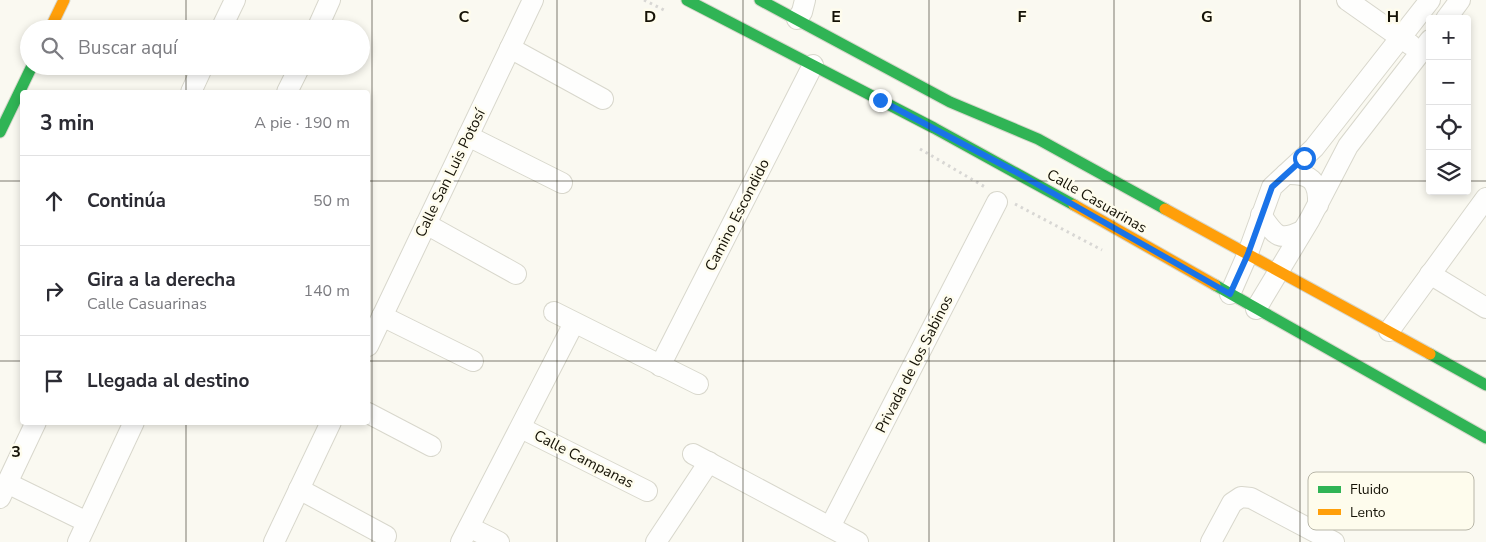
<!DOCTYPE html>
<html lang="es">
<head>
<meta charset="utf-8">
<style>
	body { margin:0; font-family:"Nunito Sans",sans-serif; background:#f2f2f3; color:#2b2b33 }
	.controls { position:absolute; right:15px; top:15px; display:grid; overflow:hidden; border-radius:5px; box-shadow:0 2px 8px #0003 }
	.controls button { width:45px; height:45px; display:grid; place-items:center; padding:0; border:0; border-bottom:1px solid #e1e1e2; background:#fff; color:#2b2b33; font:25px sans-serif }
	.stop { position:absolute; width:15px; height:15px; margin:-11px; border:4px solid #1a73e8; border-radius:50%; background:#fff }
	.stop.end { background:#1a73e8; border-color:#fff; box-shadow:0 1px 5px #0008 }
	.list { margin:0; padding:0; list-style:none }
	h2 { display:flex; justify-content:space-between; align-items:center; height:65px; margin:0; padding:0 20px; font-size:21px }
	h2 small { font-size:16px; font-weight:400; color:#7c7c81 }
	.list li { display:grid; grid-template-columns:32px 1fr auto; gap:15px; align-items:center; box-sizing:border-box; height:90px; padding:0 20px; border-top:1px solid #e1e1e2 }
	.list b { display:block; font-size:19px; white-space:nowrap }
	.list p { margin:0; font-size:16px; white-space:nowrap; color:#7c7c81 }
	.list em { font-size:16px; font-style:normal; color:#7c7c81 }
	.icon { flex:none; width:28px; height:28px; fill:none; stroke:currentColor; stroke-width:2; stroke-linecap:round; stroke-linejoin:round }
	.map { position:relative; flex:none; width:1486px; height:542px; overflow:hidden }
	.search { position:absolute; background:#fff; box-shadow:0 2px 8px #0003; left:20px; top:20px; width:350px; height:55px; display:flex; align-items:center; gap:12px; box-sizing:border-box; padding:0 18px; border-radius:28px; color:#7c7c81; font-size:19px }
	.panel { position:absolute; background:#fff; box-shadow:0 2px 8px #0003; left:20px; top:90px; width:350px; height:335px; border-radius:5px }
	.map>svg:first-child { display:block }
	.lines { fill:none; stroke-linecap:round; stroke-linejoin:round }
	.street-casing { stroke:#d8d7cc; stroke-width:22 }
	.fast-casing { stroke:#d8d7cc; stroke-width:13 }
	.slow-casing { stroke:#d8d7cc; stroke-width:13 }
	.path { stroke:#d8d7d4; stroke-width:3; stroke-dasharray:2.5 4; stroke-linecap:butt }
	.street { stroke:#fefefd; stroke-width:20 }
	.fast { stroke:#30b455; stroke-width:11 }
	.slow { stroke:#ff9f0a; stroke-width:11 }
	.route { stroke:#1a73e8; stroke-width:6 }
	.grid { fill:none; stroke:#151206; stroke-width:1; stroke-opacity:0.55 }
	.labels { text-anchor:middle; stroke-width:5; stroke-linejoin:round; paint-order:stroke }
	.street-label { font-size:15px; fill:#151206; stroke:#fefced }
	.key { fill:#fefced; stroke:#b8b6a8; stroke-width:1 }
	.key-label { font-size:14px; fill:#151206 }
	.grid-label { font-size:16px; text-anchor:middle; font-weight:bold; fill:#151206; stroke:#fefced; stroke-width:5; stroke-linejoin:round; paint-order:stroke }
</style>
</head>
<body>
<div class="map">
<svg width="1486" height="542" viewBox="0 0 1486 542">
	<rect width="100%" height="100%" fill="#faf9f1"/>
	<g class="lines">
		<g class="street-casing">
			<g id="street">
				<path d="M 1347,0 L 1411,45"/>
				<path d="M 797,19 L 802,12 L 805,0"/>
				<path d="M 1446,19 L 1460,0"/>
				<path d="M 221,29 L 235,0"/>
				<path d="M 317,29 L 330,0"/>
				<path d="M 510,48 L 603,99"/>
				<path d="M 191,92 L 203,66"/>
				<path d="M 287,92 L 300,66"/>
				<path d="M 468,136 L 562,183"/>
				<path d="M 1286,174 C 1310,173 1319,180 1318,205"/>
				<path d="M 1261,215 C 1275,235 1278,242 1302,231"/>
				<path d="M 426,224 L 516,274"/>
				<path d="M 1430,274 L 1486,308"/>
				<path d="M 1230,294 L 1248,253 L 1272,187 L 1314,148 L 1430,0"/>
				<path d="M 1256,309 L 1310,219 L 1348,146 L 1430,40"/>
				<path d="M 554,312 L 698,384"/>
				<path d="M 382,316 L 473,361"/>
				<path d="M 1389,331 L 1486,198"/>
				<path d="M 368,346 L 533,0"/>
				<path d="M 660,366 L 813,65"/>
				<path d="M 368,413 L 431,446"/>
				<path d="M 521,428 L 647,491"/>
				<path d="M 693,454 L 858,542"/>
				<path d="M 7,483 L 87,522"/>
				<path d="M 299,489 L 386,536"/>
				<path d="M 0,498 L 36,422"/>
				<path d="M 469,527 L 499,542"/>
				<path d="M 830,527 L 997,202"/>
				<path d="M 78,542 L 134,422"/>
				<path d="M 274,542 L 331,422"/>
				<path d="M 461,542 L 574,323"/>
				<path d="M 656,542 L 709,462"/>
				<path d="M 1211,542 L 1232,503 L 1241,497 L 1251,498 L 1334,542"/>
			</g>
		</g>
		<g class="fast-casing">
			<g id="fast">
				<path d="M 687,0 L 934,128 L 1074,205"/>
				<path d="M 760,0 L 950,102 L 1038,139 L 1165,209"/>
				<path d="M 0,132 L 32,66"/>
				<path d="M 1215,285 L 1486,438"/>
				<path d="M 1430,354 L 1486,385"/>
			</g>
		</g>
		<g class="slow-casing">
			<g id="slow">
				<path d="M 50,29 L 64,0"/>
				<path d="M 1074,205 L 1215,285"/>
				<path d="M 1165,209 L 1430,354"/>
			</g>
		</g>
		<g class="path">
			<path d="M 644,0 L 666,11"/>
			<path d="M 920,149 L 985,187"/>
			<path d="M 1015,204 L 1102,250"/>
		</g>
		<use href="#street" class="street"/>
		<use href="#fast" class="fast"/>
		<use href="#slow" class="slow"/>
	</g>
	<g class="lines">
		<path class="route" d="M 880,100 L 1014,171 L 1230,294 L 1248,254 L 1272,187 L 1304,158"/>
	</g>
	<path class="grid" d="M 186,0 L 186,29M 372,0 L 372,542M 557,0 L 557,542M 743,0 L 743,542M 929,0 L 929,542M 1114,0 L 1114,542M 1300,0 L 1300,542M 186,66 L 186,92M 0,181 L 22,181M 368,181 L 1430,181M 1467,181 L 1486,181M 0,361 L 22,361M 368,361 L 1486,361M 186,422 L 186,542"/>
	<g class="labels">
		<g class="street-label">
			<text transform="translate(450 173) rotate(-64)" y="5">Calle San Luis Potosí</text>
			<text transform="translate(1097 201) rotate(30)" y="5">Calle Casuarinas</text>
			<text transform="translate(737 215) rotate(-63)" y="5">Camino Escondido</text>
			<text transform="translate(914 364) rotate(-63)" y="5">Privada de los Sabinos</text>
			<text transform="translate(584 459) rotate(27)" y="5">Calle Campanas</text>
		</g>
	</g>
	<rect x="1308" y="472" width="166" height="58" rx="8" class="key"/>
	<rect x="1318" y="486" width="23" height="7" fill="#30b455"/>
	<rect x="1318" y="509" width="23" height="6" fill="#ff9f0a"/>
	<g class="key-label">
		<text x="1350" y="494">Fluido</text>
		<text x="1350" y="517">Lento</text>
	</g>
	<g class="grid-label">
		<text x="464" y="22">C</text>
		<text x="650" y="22">D</text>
		<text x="836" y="22">E</text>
		<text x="1022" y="22">F</text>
		<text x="1207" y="22">G</text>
		<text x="1393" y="22">H</text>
		<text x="16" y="457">3</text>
	</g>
</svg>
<div class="controls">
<button>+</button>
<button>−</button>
<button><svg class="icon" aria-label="locate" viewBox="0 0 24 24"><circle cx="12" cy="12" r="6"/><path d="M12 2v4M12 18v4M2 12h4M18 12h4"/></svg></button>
<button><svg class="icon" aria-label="layers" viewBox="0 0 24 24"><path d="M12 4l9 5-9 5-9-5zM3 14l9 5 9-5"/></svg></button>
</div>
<div class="stop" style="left:1304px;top:158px"></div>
<div class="stop end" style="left:880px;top:100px"></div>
<div class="search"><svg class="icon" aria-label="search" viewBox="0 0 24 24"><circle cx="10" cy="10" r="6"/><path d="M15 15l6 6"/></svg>Buscar aquí</div>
<section class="panel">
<h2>3 min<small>A pie · 190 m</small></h2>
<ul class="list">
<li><svg class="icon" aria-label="ahead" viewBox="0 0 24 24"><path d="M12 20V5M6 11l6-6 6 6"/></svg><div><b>Continúa</b></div><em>50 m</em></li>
<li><svg class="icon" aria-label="right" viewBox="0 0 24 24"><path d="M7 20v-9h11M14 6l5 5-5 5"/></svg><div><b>Gira a la derecha</b><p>Calle Casuarinas</p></div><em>140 m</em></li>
<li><svg class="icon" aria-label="arrive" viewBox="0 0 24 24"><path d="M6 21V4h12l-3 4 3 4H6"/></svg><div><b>Llegada al destino</b></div></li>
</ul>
</section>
</div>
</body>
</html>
